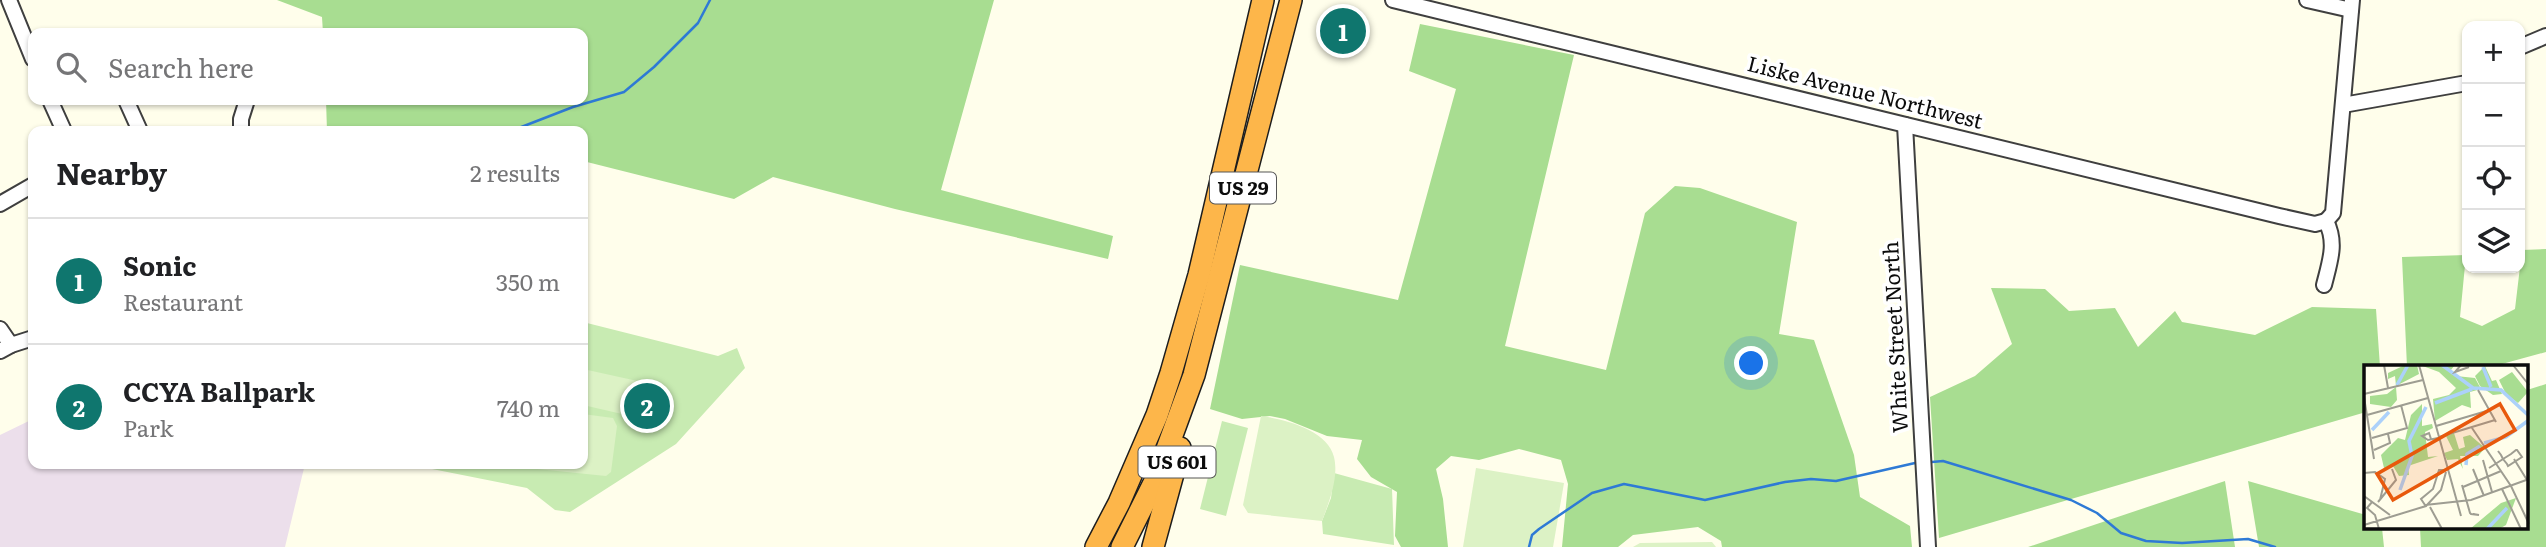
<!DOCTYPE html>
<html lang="en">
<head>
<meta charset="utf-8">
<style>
	body { margin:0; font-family:Literata,serif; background:#f2f2f2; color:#202124 }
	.controls { position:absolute; right:21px; top:21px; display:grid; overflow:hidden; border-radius:14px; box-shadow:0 2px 5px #0004 }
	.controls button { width:63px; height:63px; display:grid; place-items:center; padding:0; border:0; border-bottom:2px solid #e0e0e0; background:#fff; color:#202124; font:35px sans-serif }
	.you { position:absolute; left:1752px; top:364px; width:24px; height:24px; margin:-18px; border:5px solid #fff; border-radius:50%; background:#1a73e8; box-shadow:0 0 0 10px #1a73e833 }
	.badge { display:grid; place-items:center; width:46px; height:46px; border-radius:50%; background:#0f766e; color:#fff; font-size:23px; font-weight:700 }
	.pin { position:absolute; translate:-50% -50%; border:4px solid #fff; box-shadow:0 2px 7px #0006 }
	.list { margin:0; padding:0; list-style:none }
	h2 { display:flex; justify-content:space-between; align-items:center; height:91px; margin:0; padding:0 28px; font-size:30px }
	h2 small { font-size:23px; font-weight:400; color:#757577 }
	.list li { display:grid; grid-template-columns:46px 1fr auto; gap:21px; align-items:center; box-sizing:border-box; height:126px; padding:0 28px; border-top:2px solid #e0e0e0 }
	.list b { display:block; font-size:26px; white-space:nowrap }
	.list p { margin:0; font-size:23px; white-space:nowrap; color:#757577 }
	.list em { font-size:23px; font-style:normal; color:#757577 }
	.icon { flex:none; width:38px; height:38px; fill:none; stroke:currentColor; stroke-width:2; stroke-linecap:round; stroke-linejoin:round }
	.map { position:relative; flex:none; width:2546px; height:547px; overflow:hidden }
	.search { position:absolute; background:#fff; box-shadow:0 2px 5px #0004; left:28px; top:28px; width:560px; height:77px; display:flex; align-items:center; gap:18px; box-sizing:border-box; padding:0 24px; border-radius:14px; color:#757577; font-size:26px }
	.panel { position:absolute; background:#fff; box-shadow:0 2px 5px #0004; left:28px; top:126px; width:560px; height:343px; border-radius:14px }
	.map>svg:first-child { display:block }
	.industrial { fill:#ecdfeb }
	.green { fill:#c8ebb2 }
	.forest { fill:#a8dd91 }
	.pitch { fill:#dcf2c5 }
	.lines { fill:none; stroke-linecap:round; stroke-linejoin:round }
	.stream { stroke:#2e7ad5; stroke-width:2.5 }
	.minor-casing { stroke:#3f3f3f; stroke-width:18 }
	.highway-casing { stroke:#1d1d1d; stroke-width:24 }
	.minor { stroke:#fff; stroke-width:14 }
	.highway { stroke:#fdb64a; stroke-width:21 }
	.labels { text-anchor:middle; stroke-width:7; stroke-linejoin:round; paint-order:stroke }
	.shield { fill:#fff; stroke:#555; stroke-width:2 }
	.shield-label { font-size:19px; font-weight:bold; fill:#0c0c0c }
	.street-label { font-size:21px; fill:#0c0c0c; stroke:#fff }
	.inset-river { fill:none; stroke:#acd1fa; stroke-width:3.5 }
	.inset-road { fill:none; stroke:#9e9d92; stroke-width:2 }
	.view { fill:#e8590c; fill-opacity:0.15; stroke:#e8590c; stroke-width:3.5 }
	.inset-edge { fill:none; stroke:#0c0c0c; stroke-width:3.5 }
</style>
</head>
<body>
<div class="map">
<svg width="2546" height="547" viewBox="0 0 2546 547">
	<rect width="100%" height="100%" fill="#fffeeb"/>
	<path class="industrial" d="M 33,419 L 33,464 L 305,464 L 285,547 L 0,547 L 0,435 Z"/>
	<g class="green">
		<path d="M 583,322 L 718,356 L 737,348 L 745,368 L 676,444 L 570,512 L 555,510 L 527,488 L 407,464 L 583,464 Z"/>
		<path d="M 1222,421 L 1248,428 L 1226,516 L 1200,509 Z"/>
		<path d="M 1334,473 L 1392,489 L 1394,545 L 1323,534 L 1322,521 L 1331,498 Z"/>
	</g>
	<g class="forest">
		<path d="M 277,0 L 994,0 L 941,190 L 1113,236 L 1108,259 L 895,209 L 773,177 L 734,199 L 583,161 L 583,131 L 327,131 L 326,100 L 583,100 L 583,33 L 323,33 L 322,17 Z"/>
		<path d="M 1420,24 L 1574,55 L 1505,346 L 1606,370 L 1645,213 L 1675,186 L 1700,188 L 1797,222 L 1779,334 L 1814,340 L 1854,455 L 1860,497 L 1910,526 L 1912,547 L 1722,547 L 1721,541 L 1698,527 L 1633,535 L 1618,547 L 1562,547 L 1568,484 L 1561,460 L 1519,449 L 1479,460 L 1451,456 L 1436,469 L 1443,499 L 1448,547 L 1401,547 L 1395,536 L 1397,492 L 1371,477 L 1357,459 L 1362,440 L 1327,436 L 1285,419 L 1270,416 L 1242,419 L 1210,409 L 1240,265 L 1398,300 L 1456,89 L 1409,71 Z"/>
		<path d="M 2546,249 L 2546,352 L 2491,367 L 2407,367 L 2402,257 L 2466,255 L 2460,317 L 2482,326 L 2515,309 L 2522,250 Z"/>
		<path d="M 1991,288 L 2045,289 L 2069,311 L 2115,308 L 2138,347 L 2175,311 L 2182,322 L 2255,335 L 2312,307 L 2376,309 L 2380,367 L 2366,367 L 2366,412 L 1939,538 L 1930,397 L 1975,376 L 2012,344 Z"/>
		<path d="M 2546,384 L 2546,547 L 2421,547 L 2420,528 L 2527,528 L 2527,390 Z"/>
		<path d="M 2225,481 L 2235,547 L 2028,547 Z"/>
		<path d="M 2248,481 L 2366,515 L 2366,528 L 2382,528 L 2384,547 L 2259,547 Z"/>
	</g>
	<g class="pitch">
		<path d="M 583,369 L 642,382 L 635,417 L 583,405 Z"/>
		<path d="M 583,414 L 613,418 L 617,426 L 611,472 L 606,476 L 487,464 L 583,464 Z"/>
		<path d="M 1261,416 C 1284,419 1328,430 1334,457 C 1339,478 1329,502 1322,521 L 1248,513 L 1243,505 Z"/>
		<path d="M 1476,468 L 1564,483 L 1553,547 L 1463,547 Z"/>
		<path d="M 1712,542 L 1716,547 L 1633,547 L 1640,543 Z"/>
	</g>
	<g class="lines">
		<g class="stream">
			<path d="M 511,131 L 573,107 L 624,92 L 654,67 L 698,23 L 710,0"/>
			<path d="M 1932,462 L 1943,461 L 2071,500 L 2097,513 L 2121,533 L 2146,541 L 2182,543 L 2248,539 L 2275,547"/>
			<path d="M 1529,547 L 1532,535 L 1539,529 L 1592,493 L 1624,484 L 1705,500 L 1785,482 L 1811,479 L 1836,481 L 1915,463"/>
		</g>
		<g class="minor-casing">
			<g id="minor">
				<path d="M 9,0 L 33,59"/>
				<path d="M 1393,0 L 2279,216 L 2315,224 L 2326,221"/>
				<path d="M 2307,0 L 2351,10"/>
				<path d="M 2520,47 L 2546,36"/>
				<path d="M 50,100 L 64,131"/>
				<path d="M 126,100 L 140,131"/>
				<path d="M 2343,105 L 2467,83"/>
				<path d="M 1905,125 L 1928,547"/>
				<path d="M 241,131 L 241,119 L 247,100"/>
				<path d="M 0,204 L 33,185"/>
				<path d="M 2326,221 L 2333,213 L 2352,0"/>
				<path d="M 2324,285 C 2330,261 2337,243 2326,221"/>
				<path d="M 0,329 L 11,345"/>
				<path d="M 0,351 L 11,345 L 33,338"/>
			</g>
		</g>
		<g class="highway-casing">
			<g id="highway">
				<path d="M 1096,547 L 1119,503 L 1157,415 L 1171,373 L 1199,275 L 1263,0"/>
				<path d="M 1122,547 L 1156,479 L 1194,375 L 1291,0"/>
				<path d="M 1153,547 L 1180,448"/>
			</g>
		</g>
		<use href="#minor" class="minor"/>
		<use href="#highway" class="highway"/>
	</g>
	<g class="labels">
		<g class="shield">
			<rect x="1210" y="172.5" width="66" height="31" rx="5"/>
			<rect x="1138.5" y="446.5" width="77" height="31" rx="5"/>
		</g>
		<g class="shield-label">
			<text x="1243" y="195">US 29</text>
			<text x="1177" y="469">US 601</text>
		</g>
		<g class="street-label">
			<text transform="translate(1865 93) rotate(14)" y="7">Liske Avenue Northwest</text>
			<text transform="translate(1896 337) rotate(-93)" y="7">White Street North</text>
		</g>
	</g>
	<g transform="translate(2364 365)">
		<rect width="164" height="164" fill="#fffeeb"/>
		<path d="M 41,0 L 53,0 L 55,9 L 32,21 L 31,11 L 24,14 L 24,8 ZM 56,0 L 91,0 L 86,6 L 92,11 L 111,13 L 117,24 L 106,27 L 107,43 L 98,40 L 71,56 L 69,34 L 85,30 L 92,23 L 75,7 ZM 121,1 L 128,16 L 132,15 L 138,29 L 129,30 L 116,21 L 111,11 ZM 148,7 L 164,27 L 154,38 L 142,29 L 135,15 ZM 32,22 L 33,35 L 27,42 L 6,39 L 6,31 L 23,29 ZM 58,39 L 58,61 L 68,59 L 69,63 L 61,67 L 64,92 L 74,91 L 44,101 L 45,110 L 35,111 L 29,101 L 20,103 L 17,90 L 34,73 L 41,75 L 47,50 ZM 90,68 L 95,84 L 101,82 L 99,72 L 106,70 L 121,83 L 114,91 L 96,91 L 99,104 L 94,94 L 83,95 L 80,88 L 89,85 L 82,71 ZM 152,133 L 142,160 L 135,164 L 106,164 L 137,138 Z" fill="#a8dd91"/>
		<path class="inset-river" d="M 78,0 L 109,23 L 137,25 L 165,51M 119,2 L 127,22M 33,20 L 44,0M 71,38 L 108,24M 8,65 L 25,47M 120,78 L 142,72 L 165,55M 102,100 L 103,89 L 116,81M 36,125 L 48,91 L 45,76 L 62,42M 123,164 L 143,143"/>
		<path class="inset-road" d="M 20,0 L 24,23M 55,0 L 97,151M 97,0 L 91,7 L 105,2M 149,0 L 165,20M 114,25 L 132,57M 0,29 L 59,15M 0,32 L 10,94M 3,50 L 64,33M 72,61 L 126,45M 108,63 L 147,121 L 165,159M 75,72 L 131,55M 8,73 L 43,63 L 37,40M 67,74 L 65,68 L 58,71 L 64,75 L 74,73M 10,85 L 26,78 L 24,69M 150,94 L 163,115M 119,95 L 128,127M 125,103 L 136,96 L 139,94 L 147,89 L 152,85 L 153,85 L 158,92 L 144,101 L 143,99 L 139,94 L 137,90 L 134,86M 109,104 L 120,131M 0,108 L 11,107 L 21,114 L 16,135M 98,120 L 106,148 L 107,149 L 115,150 L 109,149M 99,122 L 137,106M 138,124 L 157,164M 0,131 L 26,150M 8,137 L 3,143 L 11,150 L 15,164M 14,137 L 32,115 L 28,104M 61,140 L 57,134 L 69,124 L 75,105 L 81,105M 61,140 L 107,135 L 165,114M 66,142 L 78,164M 0,160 L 62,141 L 77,125 L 82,107"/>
		<path class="view" d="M 136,39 L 151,65 L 29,135 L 13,109 Z"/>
		<rect width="164" height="164" class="inset-edge"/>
	</g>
</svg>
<div class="controls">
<button>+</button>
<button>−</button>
<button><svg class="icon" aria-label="locate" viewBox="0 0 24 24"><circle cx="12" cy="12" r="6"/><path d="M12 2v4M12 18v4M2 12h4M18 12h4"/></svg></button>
<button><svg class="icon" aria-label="layers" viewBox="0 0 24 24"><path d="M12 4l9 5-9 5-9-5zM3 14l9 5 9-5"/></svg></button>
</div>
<div class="you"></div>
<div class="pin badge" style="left:1343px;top:31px">1</div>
<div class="pin badge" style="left:647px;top:406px">2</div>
<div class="search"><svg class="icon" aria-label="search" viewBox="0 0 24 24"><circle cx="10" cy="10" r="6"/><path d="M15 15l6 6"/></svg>Search here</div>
<section class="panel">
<h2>Nearby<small>2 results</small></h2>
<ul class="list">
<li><span class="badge">1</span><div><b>Sonic</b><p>Restaurant</p></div><em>350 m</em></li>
<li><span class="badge">2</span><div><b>CCYA Ballpark</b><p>Park</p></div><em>740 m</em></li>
</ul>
</section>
</div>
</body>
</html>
